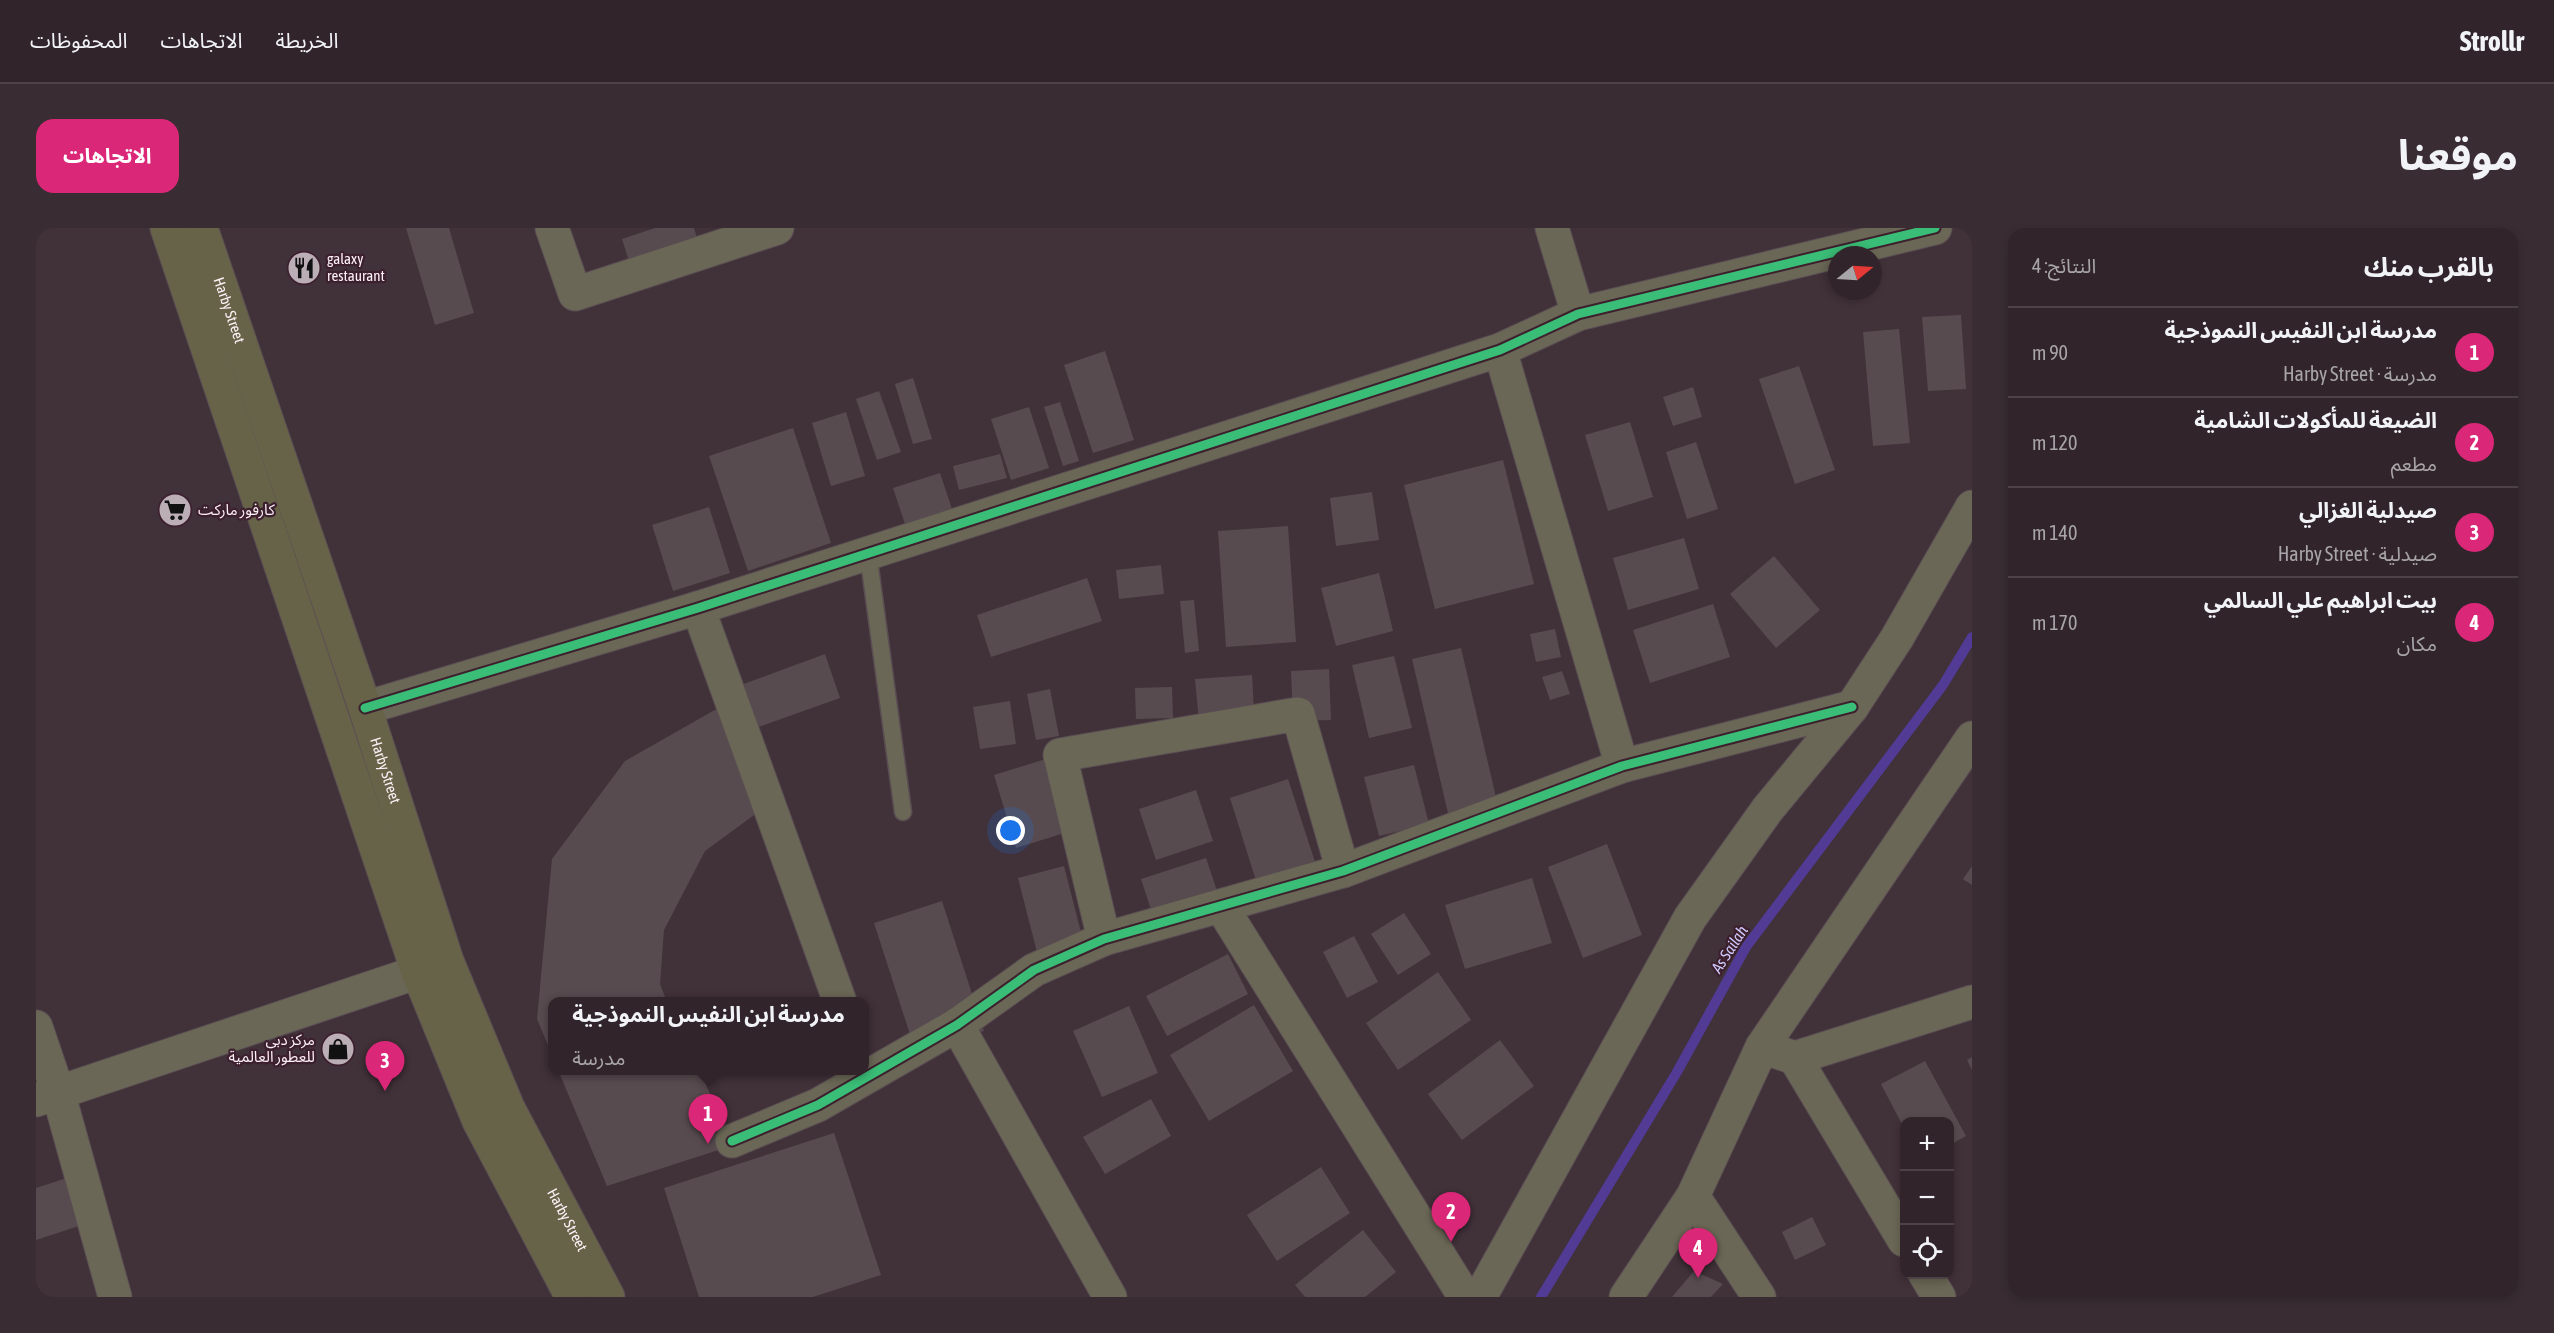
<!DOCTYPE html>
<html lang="ar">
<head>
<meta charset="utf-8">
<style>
	body { margin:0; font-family:"Asap Condensed","Noto Sans Arabic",sans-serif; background:#392d33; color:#f1f3f6; direction:rtl }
	.controls { position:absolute; right:18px; bottom:18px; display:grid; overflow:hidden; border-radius:12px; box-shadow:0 3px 9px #0003 }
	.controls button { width:54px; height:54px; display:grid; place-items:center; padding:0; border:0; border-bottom:2px solid #4c4247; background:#31252b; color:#f1f3f6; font:30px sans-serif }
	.compass { position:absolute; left:1792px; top:18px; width:54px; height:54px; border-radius:50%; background:#31252b; box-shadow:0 3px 9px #0003; rotate:72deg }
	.you { position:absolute; left:975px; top:603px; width:21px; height:21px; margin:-15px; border:4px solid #fff; border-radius:50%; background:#1a73e8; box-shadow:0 0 0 9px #1a73e833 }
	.badge { display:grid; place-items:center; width:39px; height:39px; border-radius:50%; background:#db2777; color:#fff; font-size:20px; font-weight:700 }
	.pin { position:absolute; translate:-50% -50px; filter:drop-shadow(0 2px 3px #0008) }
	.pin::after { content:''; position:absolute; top:32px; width:21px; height:18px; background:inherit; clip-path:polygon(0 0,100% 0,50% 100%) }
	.popup { position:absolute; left:512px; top:769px; width:321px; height:78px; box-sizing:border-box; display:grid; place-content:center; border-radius:12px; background:#31252b; filter:drop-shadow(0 2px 4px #0005); font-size:20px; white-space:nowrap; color:#a8a5a9 }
	.popup b { font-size:22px; color:#f1f3f6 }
	.popup::after { content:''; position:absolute; left:50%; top:100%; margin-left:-12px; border:12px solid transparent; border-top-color:#31252b }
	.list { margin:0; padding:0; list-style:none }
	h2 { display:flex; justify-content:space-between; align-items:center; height:78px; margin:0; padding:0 24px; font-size:26px }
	h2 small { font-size:20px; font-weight:400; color:#a8a5a9 }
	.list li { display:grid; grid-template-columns:39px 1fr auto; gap:18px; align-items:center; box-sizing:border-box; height:90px; padding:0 24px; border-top:2px solid #4c4247 }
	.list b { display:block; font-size:22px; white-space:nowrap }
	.list p { margin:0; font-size:20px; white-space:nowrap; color:#a8a5a9 }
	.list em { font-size:20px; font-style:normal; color:#a8a5a9 }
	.icon { flex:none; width:33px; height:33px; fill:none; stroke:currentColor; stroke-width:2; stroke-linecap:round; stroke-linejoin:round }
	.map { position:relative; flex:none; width:1936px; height:1069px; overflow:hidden; direction:ltr; border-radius:18px }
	header { display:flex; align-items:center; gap:36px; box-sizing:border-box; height:84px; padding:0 30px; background:#31252b; border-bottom:2px solid #4c4247 }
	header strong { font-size:28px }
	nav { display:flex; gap:33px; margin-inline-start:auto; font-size:21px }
	.intro { display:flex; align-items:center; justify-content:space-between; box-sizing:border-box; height:144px; padding:0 36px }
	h1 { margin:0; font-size:42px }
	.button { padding:15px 27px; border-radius:18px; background:#db2777; color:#fff; font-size:21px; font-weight:700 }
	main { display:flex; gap:36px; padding:0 36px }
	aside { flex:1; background:#31252b; border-radius:18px; box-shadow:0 3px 9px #0003 }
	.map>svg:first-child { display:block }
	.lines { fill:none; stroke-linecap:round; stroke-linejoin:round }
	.stream { stroke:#513b94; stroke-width:10 }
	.building { fill:#584b4f }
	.lane-casing { stroke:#5a4e53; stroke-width:19 }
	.street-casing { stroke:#5a4e53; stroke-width:35 }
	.secondary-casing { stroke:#5a4e53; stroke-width:35 }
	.lane { stroke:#6a6756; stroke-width:16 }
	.street { stroke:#6a6756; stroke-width:33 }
	.secondary { stroke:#676349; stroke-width:33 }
	.cycleway-casing { stroke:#3d202e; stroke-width:13 }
	.cycleway { stroke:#3abd76; stroke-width:9 }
	.labels { text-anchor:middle; stroke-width:4.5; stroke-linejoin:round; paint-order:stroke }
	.poi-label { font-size:15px; fill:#fdf1f6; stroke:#3d202e; text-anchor:start }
	.street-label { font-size:15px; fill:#fdf1f6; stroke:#3d202e }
	.water-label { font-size:16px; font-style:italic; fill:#cfcafe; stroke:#3d202e }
</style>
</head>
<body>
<header>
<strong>Strollr</strong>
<nav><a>الخريطة</a><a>الاتجاهات</a><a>المحفوظات</a></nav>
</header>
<div class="intro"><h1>موقعنا</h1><a class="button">الاتجاهات</a></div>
<main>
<aside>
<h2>بالقرب منك<small>النتائج: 4</small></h2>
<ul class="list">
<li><span class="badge">1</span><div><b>مدرسة ابن النفيس النموذجية</b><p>مدرسة · Harby Street</p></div><em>90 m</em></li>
<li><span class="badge">2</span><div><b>الضيعة للمأكولات الشامية</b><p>مطعم</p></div><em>120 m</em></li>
<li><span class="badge">3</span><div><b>صيدلية الغزالي</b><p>صيدلية · Harby Street</p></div><em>140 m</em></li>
<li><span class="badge">4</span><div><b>بيت ابراهيم علي السالمي</b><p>مكان</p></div><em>170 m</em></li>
</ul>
</aside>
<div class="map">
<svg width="1936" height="1069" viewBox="0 0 1936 1069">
	<rect width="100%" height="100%" fill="#413139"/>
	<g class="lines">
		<path class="stream" d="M 1505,1069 L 1641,844 L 1710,719 L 1907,457 L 1936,409"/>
	</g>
	<g class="building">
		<path d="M 370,0 L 413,0 L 438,85 L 399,97 Z"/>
		<path d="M 619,0 L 658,0 L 668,33 L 600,55 L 586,11 Z"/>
		<path d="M 1925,87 L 1930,161 L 1892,163 L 1886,89 Z"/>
		<path d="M 1863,101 L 1874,215 L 1837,218 L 1827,104 Z"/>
		<path d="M 1069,123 L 1098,212 L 1057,225 L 1028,137 Z"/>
		<path d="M 1763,138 L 1799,242 L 1759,256 L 1723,151 Z"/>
		<path d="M 877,150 L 896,211 L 877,216 L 859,156 Z"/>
		<path d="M 1657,159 L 1666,189 L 1637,198 L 1627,169 Z"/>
		<path d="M 843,163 L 865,224 L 841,232 L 820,171 Z"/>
		<path d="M 1024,174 L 1043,233 L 1027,238 L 1008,179 Z"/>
		<path d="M 993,179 L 1013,240 L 975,252 L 955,191 Z"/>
		<path d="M 810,184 L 829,248 L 795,258 L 776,195 Z"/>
		<path d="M 1594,194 L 1617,269 L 1572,283 L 1549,207 Z"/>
		<path d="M 757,200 L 795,315 L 712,343 L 673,228 Z"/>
		<path d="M 1660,214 L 1682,281 L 1651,291 L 1630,224 Z"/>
		<path d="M 964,226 L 971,250 L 923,262 L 917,238 Z"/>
		<path d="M 1467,232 L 1498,356 L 1399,381 L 1368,257 Z"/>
		<path d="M 904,245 L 917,284 L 870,299 L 857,260 Z"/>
		<path d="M 1336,264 L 1343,312 L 1300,318 L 1294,270 Z"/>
		<path d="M 673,279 L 694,345 L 637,363 L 616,297 Z"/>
		<path d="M 1252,298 L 1260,414 L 1190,419 L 1182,303 Z"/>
		<path d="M 1648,310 L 1663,361 L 1592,382 L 1577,330 Z"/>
		<path d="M 1738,328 L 1784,382 L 1740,420 L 1694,366 Z"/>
		<path d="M 1125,337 L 1128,366 L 1083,371 L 1080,342 Z"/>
		<path d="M 1343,345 L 1357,403 L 1300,418 L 1285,360 Z"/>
		<path d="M 1051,350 L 1066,393 L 955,429 L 941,387 Z"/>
		<path d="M 1158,372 L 1163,423 L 1149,425 L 1144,373 Z"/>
		<path d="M 1677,376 L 1694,429 L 1614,455 L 1597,402 Z"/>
		<path d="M 1519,401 L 1525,429 L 1500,434 L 1494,406 Z"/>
		<path d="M 1425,420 L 1464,586 L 1415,598 L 1376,431 Z"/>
		<path d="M 789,426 L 804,470 L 717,501 L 702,458 Z"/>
		<path d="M 1358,428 L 1376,500 L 1333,510 L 1316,437 Z"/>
		<path d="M 1293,441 L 1295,492 L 1257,493 L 1255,443 Z"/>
		<path d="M 1526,443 L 1534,466 L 1514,472 L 1506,449 Z"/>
		<path d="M 1216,447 L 1219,501 L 1164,504 L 1159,451 Z"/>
		<path d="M 1136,459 L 1137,490 L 1100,491 L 1099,460 Z"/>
		<path d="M 1014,461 L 1023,508 L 1000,512 L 991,466 Z"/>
		<path d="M 974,473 L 980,516 L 944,521 L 937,479 Z"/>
		<path d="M 691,475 L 736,574 L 669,623 L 628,702 L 624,756 L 631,774 L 516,774 L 516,827 L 501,791 L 516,631 L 589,533 Z"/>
		<path d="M 1013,530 L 1035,603 L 980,620 L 958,547 Z"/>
		<path d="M 1378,537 L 1393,596 L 1343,608 L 1328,549 Z"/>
		<path d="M 1252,551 L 1281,640 L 1222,659 L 1194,570 Z"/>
		<path d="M 1160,562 L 1177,613 L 1120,632 L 1103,581 Z"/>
		<path d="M 1571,616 L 1606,707 L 1547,730 L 1512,639 Z"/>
		<path d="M 1170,630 L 1185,675 L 1120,697 L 1105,651 Z"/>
		<path d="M 1028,638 L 1049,720 L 1003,732 L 982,650 Z"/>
		<path d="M 1936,638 L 1936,657 L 1927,651 Z"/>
		<path d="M 1496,650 L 1516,715 L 1429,741 L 1409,677 Z"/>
		<path d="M 906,673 L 948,803 L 880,825 L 838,695 Z"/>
		<path d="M 1368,685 L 1395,726 L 1362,747 L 1335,706 Z"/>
		<path d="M 1318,708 L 1342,754 L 1311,770 L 1287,724 Z"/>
		<path d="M 1192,726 L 1212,766 L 1131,808 L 1110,768 Z"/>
		<path d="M 1402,744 L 1435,792 L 1362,842 L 1330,795 Z"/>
		<path d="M 1218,777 L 1257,843 L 1173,893 L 1134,827 Z"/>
		<path d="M 1093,778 L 1122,845 L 1066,869 L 1037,803 Z"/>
		<path d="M 1464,812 L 1498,858 L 1426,912 L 1392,866 Z"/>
		<path d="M 1936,829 L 1936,842 L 1931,832 Z"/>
		<path d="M 1889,833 L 1930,908 L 1914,917 L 1914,894 L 1868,894 L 1868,900 L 1845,856 Z"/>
		<path d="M 522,842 L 663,842 L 698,917 L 571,958 Z"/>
		<path d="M 1115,871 L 1135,908 L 1069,946 L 1047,909 Z"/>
		<path d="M 798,905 L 845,1047 L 777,1069 L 663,1069 L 628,960 Z"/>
		<path d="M 1285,939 L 1314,985 L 1241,1033 L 1211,987 Z"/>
		<path d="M 34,949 L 49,996 L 0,1012 L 0,960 Z"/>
		<path d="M 1776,989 L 1790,1017 L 1759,1032 L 1746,1004 Z"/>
		<path d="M 1327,1002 L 1360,1044 L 1329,1069 L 1269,1069 L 1259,1057 Z"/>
		<path d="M 1658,1043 L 1687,1056 L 1675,1069 L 1636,1069 Z"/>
	</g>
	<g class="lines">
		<g class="lane-casing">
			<path id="lane" d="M 832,325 L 867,584"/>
		</g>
		<g class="street-casing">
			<g id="street">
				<path d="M 516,0 L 539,66 L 741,0"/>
				<path d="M 1516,0 L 1542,86"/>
				<path d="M 1464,122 L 1586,538"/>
				<path d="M 662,380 L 804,774"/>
				<path d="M 329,480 L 662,380 L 1464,122 L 1542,86 L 1899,0"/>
				<path d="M 1185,678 L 1429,1069"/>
				<path d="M 1068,711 L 1024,527 L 1262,486 L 1307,643"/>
				<path d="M 921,797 L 1074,1069"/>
				<path d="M 0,799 L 22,864 L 79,1069"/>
				<path d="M 1726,819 L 1759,830 L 1936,774"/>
				<path d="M 1759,830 L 1868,1012"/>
				<path d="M 0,872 L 382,744"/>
				<path d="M 696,913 L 782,877 L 921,797 L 998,742 L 1068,711 L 1307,643 L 1586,538 L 1816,479"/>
				<path d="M 1657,968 L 1723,1069"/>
				<path d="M 1889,1046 L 1903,1069"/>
				<path d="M 1444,1069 L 1654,690 L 1731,582 L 1816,479 L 1861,410 L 1936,279"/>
				<path d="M 1590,1069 L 1657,968 L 1726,819 L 1936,510"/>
			</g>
		</g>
		<g class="secondary-casing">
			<g id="secondary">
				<path d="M 131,0 L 382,744 L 443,893 L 536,1069"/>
				<path id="s1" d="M 165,0 L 329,480 L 411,733 L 472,880 L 572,1069"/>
			</g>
		</g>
		<use href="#lane" class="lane"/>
		<use href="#street" class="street"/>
		<use href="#secondary" class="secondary"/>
		<g class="cycleway-casing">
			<g id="cycleway">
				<path d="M 329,480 L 662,380 L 1464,122 L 1542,86 L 1899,0"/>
				<path d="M 696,913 L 782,877 L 921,797 L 998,742 L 1068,711 L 1307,643 L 1586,538 L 1816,479"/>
			</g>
		</g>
		<use href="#cycleway" class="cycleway"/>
	</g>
	<defs>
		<g id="restaurant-disc" transform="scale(1.725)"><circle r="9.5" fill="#bbaeb4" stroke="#3d202e"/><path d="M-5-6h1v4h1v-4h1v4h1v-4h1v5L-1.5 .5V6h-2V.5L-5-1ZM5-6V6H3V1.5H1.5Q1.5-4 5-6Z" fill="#111"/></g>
		<g id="supermarket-disc" transform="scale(1.725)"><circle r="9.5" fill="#bbaeb4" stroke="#3d202e"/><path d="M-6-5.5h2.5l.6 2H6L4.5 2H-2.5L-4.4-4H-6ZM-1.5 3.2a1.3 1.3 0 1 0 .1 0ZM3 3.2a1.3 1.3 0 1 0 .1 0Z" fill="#111"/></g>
		<g id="shop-disc" transform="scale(1.725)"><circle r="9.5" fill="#bbaeb4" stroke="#3d202e"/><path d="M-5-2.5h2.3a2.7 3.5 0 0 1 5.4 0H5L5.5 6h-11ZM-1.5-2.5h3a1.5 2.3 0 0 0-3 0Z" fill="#111"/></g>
	</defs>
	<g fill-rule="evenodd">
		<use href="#restaurant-disc" x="268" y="40"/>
		<use href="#supermarket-disc" x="139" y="282"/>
		<use href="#shop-disc" x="302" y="821"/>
	</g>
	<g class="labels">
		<g class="poi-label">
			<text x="291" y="36">galaxy<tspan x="291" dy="17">restaurant</tspan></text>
			<text x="162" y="287">كارفور ماركت</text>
			<text x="279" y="817" text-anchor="end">مركز دبي<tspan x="279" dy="17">للعطور العالمية</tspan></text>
		</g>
		<g class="street-label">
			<text dy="5" stroke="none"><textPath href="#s1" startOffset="87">Harby Street</textPath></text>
			<text dy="5" stroke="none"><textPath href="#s1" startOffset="573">Harby Street</textPath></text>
			<text dy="5" stroke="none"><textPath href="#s1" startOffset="1059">Harby Street</textPath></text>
		</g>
		<g class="water-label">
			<text transform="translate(1693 721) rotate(-57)" y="6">As Sailah</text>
		</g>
	</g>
</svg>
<div class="controls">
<button>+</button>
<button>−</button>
<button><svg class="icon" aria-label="locate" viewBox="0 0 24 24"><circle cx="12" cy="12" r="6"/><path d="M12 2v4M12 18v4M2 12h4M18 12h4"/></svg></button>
</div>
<svg class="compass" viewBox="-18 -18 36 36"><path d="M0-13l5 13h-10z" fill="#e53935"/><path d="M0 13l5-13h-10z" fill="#a8a5a9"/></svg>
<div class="you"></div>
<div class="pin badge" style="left:672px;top:916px">1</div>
<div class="popup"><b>مدرسة ابن النفيس النموذجية</b>مدرسة</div>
<div class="pin badge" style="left:1415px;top:1014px">2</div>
<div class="pin badge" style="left:349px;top:863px">3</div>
<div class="pin badge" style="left:1662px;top:1050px">4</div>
</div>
</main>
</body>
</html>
